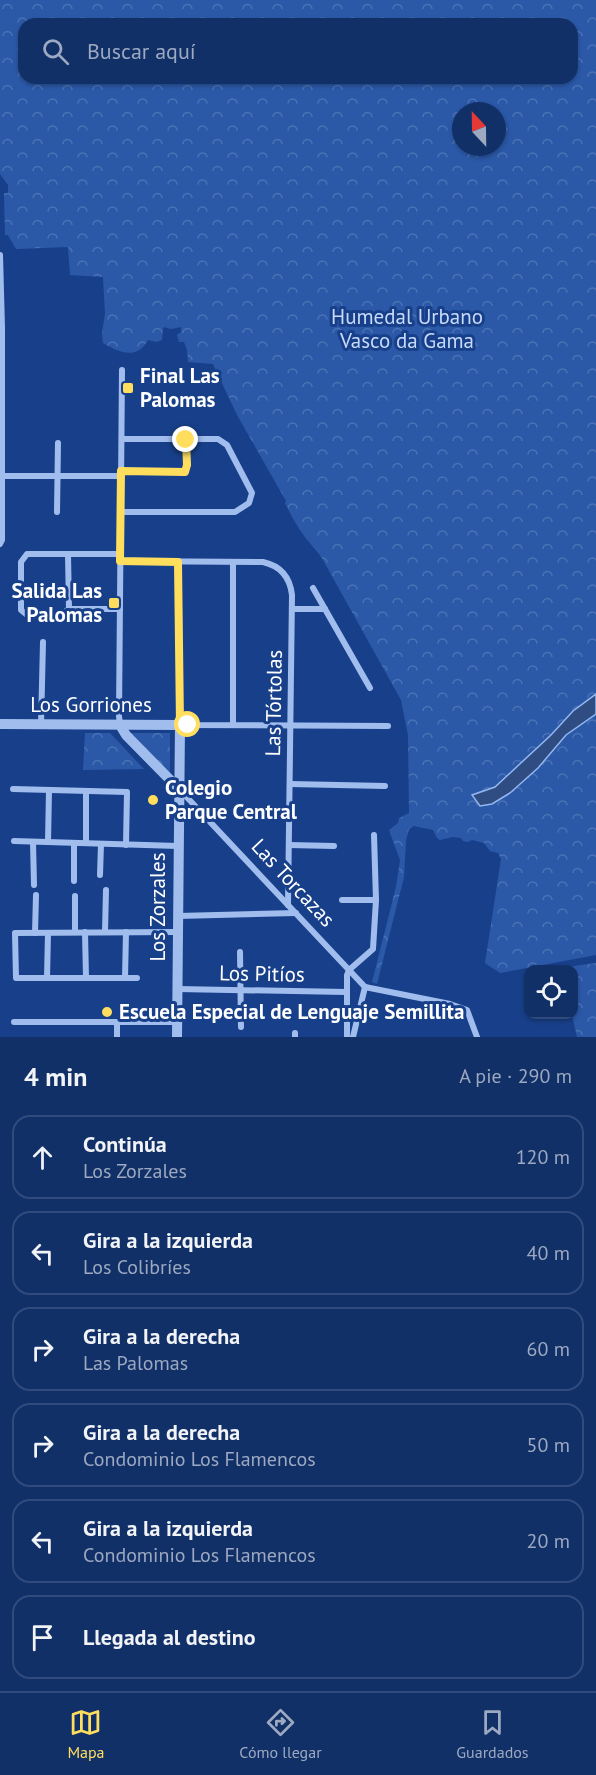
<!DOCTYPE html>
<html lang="es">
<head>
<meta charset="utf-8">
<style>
	body { margin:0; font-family:"PT Sans",sans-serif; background:#1f3c71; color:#f1f3f6 }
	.controls { position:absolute; right:18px; bottom:18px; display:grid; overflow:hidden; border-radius:12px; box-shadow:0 2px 4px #0004 }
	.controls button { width:54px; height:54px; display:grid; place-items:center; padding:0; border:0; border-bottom:2px solid #314b7c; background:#123068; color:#f1f3f6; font:30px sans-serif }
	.compass { position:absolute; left:452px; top:102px; width:54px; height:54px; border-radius:50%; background:#123068; box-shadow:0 2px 4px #0004; rotate:338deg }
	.stop { position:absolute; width:18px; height:18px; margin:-14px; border:4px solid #ffde5e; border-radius:50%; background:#fff }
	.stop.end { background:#ffde5e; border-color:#fff; box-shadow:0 2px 6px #0008 }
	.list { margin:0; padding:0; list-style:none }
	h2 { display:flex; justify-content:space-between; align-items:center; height:78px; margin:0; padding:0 24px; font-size:26px }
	h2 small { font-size:20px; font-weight:400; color:#9ca9c0 }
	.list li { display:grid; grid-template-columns:39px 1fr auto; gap:18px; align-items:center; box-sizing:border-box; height:84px; margin:0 12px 12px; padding:0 12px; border:2px solid #314b7c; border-radius:18px }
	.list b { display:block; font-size:22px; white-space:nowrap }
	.list p { margin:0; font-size:20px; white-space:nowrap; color:#9ca9c0 }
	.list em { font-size:20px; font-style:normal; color:#9ca9c0 }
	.icon { flex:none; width:33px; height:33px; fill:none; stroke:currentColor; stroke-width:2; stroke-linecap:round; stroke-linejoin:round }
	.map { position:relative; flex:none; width:596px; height:1037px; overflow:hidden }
	.search { position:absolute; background:#123068; box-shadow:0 2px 4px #0004; left:18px; right:18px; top:18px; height:66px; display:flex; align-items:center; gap:15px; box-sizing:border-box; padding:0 21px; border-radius:18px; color:#9ca9c0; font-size:22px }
	.sheet { height:654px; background:#123068 }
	nav { display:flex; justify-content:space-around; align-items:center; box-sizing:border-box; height:84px; border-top:2px solid #314b7c; background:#123068; font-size:16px; color:#9ca9c0 }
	nav a { display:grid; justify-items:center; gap:3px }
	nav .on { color:#ffde5e }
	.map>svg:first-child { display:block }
	.park { fill:url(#park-crowns); fill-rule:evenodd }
	.water { fill:#2f4d83; stroke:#93b7f0; stroke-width:1.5 }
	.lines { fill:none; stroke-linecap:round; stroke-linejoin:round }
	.minor { stroke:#a1bdee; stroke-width:6 }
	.tertiary { stroke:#a1bdee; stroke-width:10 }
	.route { stroke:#ffde5e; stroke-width:8 }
	.poi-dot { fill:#ffde5e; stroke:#18408a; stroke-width:2 }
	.labels { text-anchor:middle; stroke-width:6; stroke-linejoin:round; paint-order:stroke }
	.park-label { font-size:21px; fill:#c7dafa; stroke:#18408a }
	.poi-label { font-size:21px; font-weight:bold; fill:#fff; stroke:#18408a; text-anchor:start }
	.street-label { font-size:21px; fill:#fff; stroke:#18408a }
</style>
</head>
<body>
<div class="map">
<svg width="596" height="1037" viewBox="0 0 596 1037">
	<defs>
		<pattern id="park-crowns" width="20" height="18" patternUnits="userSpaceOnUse" patternTransform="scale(1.5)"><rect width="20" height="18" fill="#2b59a8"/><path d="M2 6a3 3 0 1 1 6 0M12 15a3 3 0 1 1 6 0" fill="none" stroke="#4b72b5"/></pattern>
	</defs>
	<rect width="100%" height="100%" fill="#18408a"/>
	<g class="park">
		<path d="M 0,0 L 596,0 L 596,955 L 500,973 C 495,969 490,967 485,963 L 501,859 L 498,853 L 490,851 L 484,843 L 472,840 L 468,842 L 463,841 L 461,838 L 453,837 L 440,840 L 437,838 L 433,830 L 414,826 L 409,829 L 406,841 L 404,877 L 377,984 L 372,982 L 396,887 L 400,860 L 389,830 L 398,823 L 399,818 L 409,813 L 408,735 L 401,700 L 323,560 C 317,550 308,542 302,533 C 295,523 290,513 285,503 L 286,501 L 237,415 L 213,364 L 188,362 L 187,350 L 184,342 L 179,342 L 177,335 L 181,332 L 181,327 L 171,329 L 164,327 L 163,329 L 162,340 L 156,342 L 148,340 C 137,360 120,353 103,343 L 102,333 L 105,314 L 103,277 L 70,275 L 68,247 L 16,249 L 8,235 L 5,235 L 4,193 L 8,193 L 8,185 L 0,174 ZM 24,24 L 572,24 L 572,78 L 24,78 ZM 461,111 L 497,111 L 497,147 L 461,147 Z"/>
		<path d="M 85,733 L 110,733 L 144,769 L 83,770 Z"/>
		<path d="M 128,733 L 170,733 L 170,777 Z"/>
		<path d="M 596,963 L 596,1037 L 577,1037 L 572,1015 L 574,1014 L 574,969 L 560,969 L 580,965 Z"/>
	</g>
	<path class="water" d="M 596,694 L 596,714 L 566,735 L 538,768 L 510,793 L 492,804 L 480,806 L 472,795 L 495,787 L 551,735 L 573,711 Z"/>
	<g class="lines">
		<g class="minor">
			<path d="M 0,255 L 2,328 L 2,540 L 0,544"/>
			<path d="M 121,471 L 185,472 L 187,465 L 186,440"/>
			<path d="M 3,476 L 121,476"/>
			<path d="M 57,512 L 58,443"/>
			<path d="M 121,512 L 235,512 L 249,503 L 252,493 L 227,445 L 218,439 L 122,439"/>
			<path d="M 68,554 L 69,609"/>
			<path d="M 121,561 L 263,562 C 281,566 290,577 292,595 L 288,905"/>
			<path d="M 178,562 L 180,725 L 388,726"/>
			<path d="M 313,588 L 370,688"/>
			<path d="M 69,609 L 62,614 L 27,615 L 21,610 L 21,562 L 27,554 L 121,554"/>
			<path d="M 69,609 L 120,609"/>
			<path d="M 292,609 L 325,609"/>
			<path d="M 41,725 L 43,642"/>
			<path d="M 120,725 L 119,716 L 122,370"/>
			<path d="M 233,725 L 233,562"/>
			<path d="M 290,784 L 385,786"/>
			<path d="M 13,789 L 127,792 L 126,845"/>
			<path d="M 181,791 L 365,987"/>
			<path d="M 14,841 L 178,846"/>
			<path d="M 33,842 L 34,885"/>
			<path d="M 48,842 L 49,790"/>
			<path d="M 74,843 L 74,881"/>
			<path d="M 86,843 L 86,791"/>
			<path d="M 289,845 L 334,846"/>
			<path d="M 100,875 L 101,844"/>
			<path d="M 75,896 L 75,932"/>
			<path d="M 342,900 L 376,900"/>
			<path d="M 178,916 L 296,913"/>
			<path d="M 85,932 L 86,978"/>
			<path d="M 105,932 L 106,890"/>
			<path d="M 35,933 L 36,895"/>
			<path d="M 240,952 L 241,1027"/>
			<path d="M 47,978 L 48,933"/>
			<path d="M 125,978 L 126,932"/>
			<path d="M 137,978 L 16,978 L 15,933 L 178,932"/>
			<path d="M 365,987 L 450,1004 L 467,1010 L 477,1037"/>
			<path d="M 177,989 L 346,992"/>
			<path d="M 14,1022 L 177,1022"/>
			<path d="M 117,1037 L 117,1022"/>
			<path d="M 295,1037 L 295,1033"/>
			<path d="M 347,1037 L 347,975 L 349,970 L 373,949 L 376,900 L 374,835"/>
			<path d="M 353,1037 L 365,987"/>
		</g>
		<g class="tertiary">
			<path d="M 0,724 L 180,725 L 177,1037"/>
			<path d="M 120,725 L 126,735 L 179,789"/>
		</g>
	</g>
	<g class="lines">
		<path class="route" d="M 186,440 L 187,465 L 185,472 L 121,471 L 120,561 L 178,562 L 180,725 L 188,725"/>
	</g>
	<g class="poi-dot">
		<rect x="122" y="382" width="12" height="12" rx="3"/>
		<rect x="108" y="597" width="12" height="12" rx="3"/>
		<circle cx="153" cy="800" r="6"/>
		<circle cx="107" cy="1012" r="6"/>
	</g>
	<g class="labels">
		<g class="park-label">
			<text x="407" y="324">Humedal Urbano<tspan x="407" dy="24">Vasco da Gama</tspan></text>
		</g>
		<g class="poi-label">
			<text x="140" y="383">Final Las<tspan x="140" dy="24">Palomas</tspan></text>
			<text x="102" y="598" text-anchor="end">Salida Las<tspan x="102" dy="24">Palomas</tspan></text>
			<text x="165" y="795">Colegio<tspan x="165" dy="24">Parque Central</tspan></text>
			<text x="119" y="1019">Escuela Especial de Lenguaje Semillita</text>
		</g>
		<g class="street-label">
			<text transform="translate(274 703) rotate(-89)" y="7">Las Tórtolas</text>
			<text x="91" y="712">Los Gorriones</text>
			<text transform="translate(293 883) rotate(47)" y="7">Las Torcazas</text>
			<text transform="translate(158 907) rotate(-90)" y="7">Los Zorzales</text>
			<text transform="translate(262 974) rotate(1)" y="7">Los Pitíos</text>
		</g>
	</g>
</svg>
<div class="controls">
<button><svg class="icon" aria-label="locate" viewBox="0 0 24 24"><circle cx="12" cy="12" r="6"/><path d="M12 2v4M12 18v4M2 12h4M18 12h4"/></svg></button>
</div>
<svg class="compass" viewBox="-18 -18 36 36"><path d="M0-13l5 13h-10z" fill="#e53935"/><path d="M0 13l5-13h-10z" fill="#9ca9c0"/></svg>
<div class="stop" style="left:188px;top:725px"></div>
<div class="stop end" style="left:186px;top:440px"></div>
<div class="search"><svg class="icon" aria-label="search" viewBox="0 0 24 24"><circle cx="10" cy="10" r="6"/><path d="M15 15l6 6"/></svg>Buscar aquí</div>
</div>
<section class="sheet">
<h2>4 min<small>A pie · 290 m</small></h2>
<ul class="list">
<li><svg class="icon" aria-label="ahead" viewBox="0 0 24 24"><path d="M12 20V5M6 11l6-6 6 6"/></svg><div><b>Continúa</b><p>Los Zorzales</p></div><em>120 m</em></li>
<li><svg class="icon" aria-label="left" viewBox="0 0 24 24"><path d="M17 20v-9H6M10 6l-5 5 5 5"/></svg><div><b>Gira a la izquierda</b><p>Los Colibríes</p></div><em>40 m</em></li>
<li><svg class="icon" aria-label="right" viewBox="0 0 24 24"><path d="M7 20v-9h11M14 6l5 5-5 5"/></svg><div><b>Gira a la derecha</b><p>Las Palomas</p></div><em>60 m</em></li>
<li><svg class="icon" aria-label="right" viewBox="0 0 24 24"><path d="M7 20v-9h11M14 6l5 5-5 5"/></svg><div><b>Gira a la derecha</b><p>Condominio Los Flamencos</p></div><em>50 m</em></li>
<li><svg class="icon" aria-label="left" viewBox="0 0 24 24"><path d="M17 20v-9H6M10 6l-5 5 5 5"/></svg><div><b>Gira a la izquierda</b><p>Condominio Los Flamencos</p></div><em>20 m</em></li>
<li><svg class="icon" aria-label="arrive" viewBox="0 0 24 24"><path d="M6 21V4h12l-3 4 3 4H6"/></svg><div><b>Llegada al destino</b></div></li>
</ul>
</section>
<nav>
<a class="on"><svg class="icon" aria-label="map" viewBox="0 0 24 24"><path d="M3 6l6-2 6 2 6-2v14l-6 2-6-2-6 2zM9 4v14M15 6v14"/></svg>Mapa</a>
<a><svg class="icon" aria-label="directions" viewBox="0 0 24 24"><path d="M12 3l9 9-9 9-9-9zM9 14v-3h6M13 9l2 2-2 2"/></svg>Cómo llegar</a>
<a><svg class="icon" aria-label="saved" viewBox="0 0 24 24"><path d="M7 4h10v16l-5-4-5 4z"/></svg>Guardados</a>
</nav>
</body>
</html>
